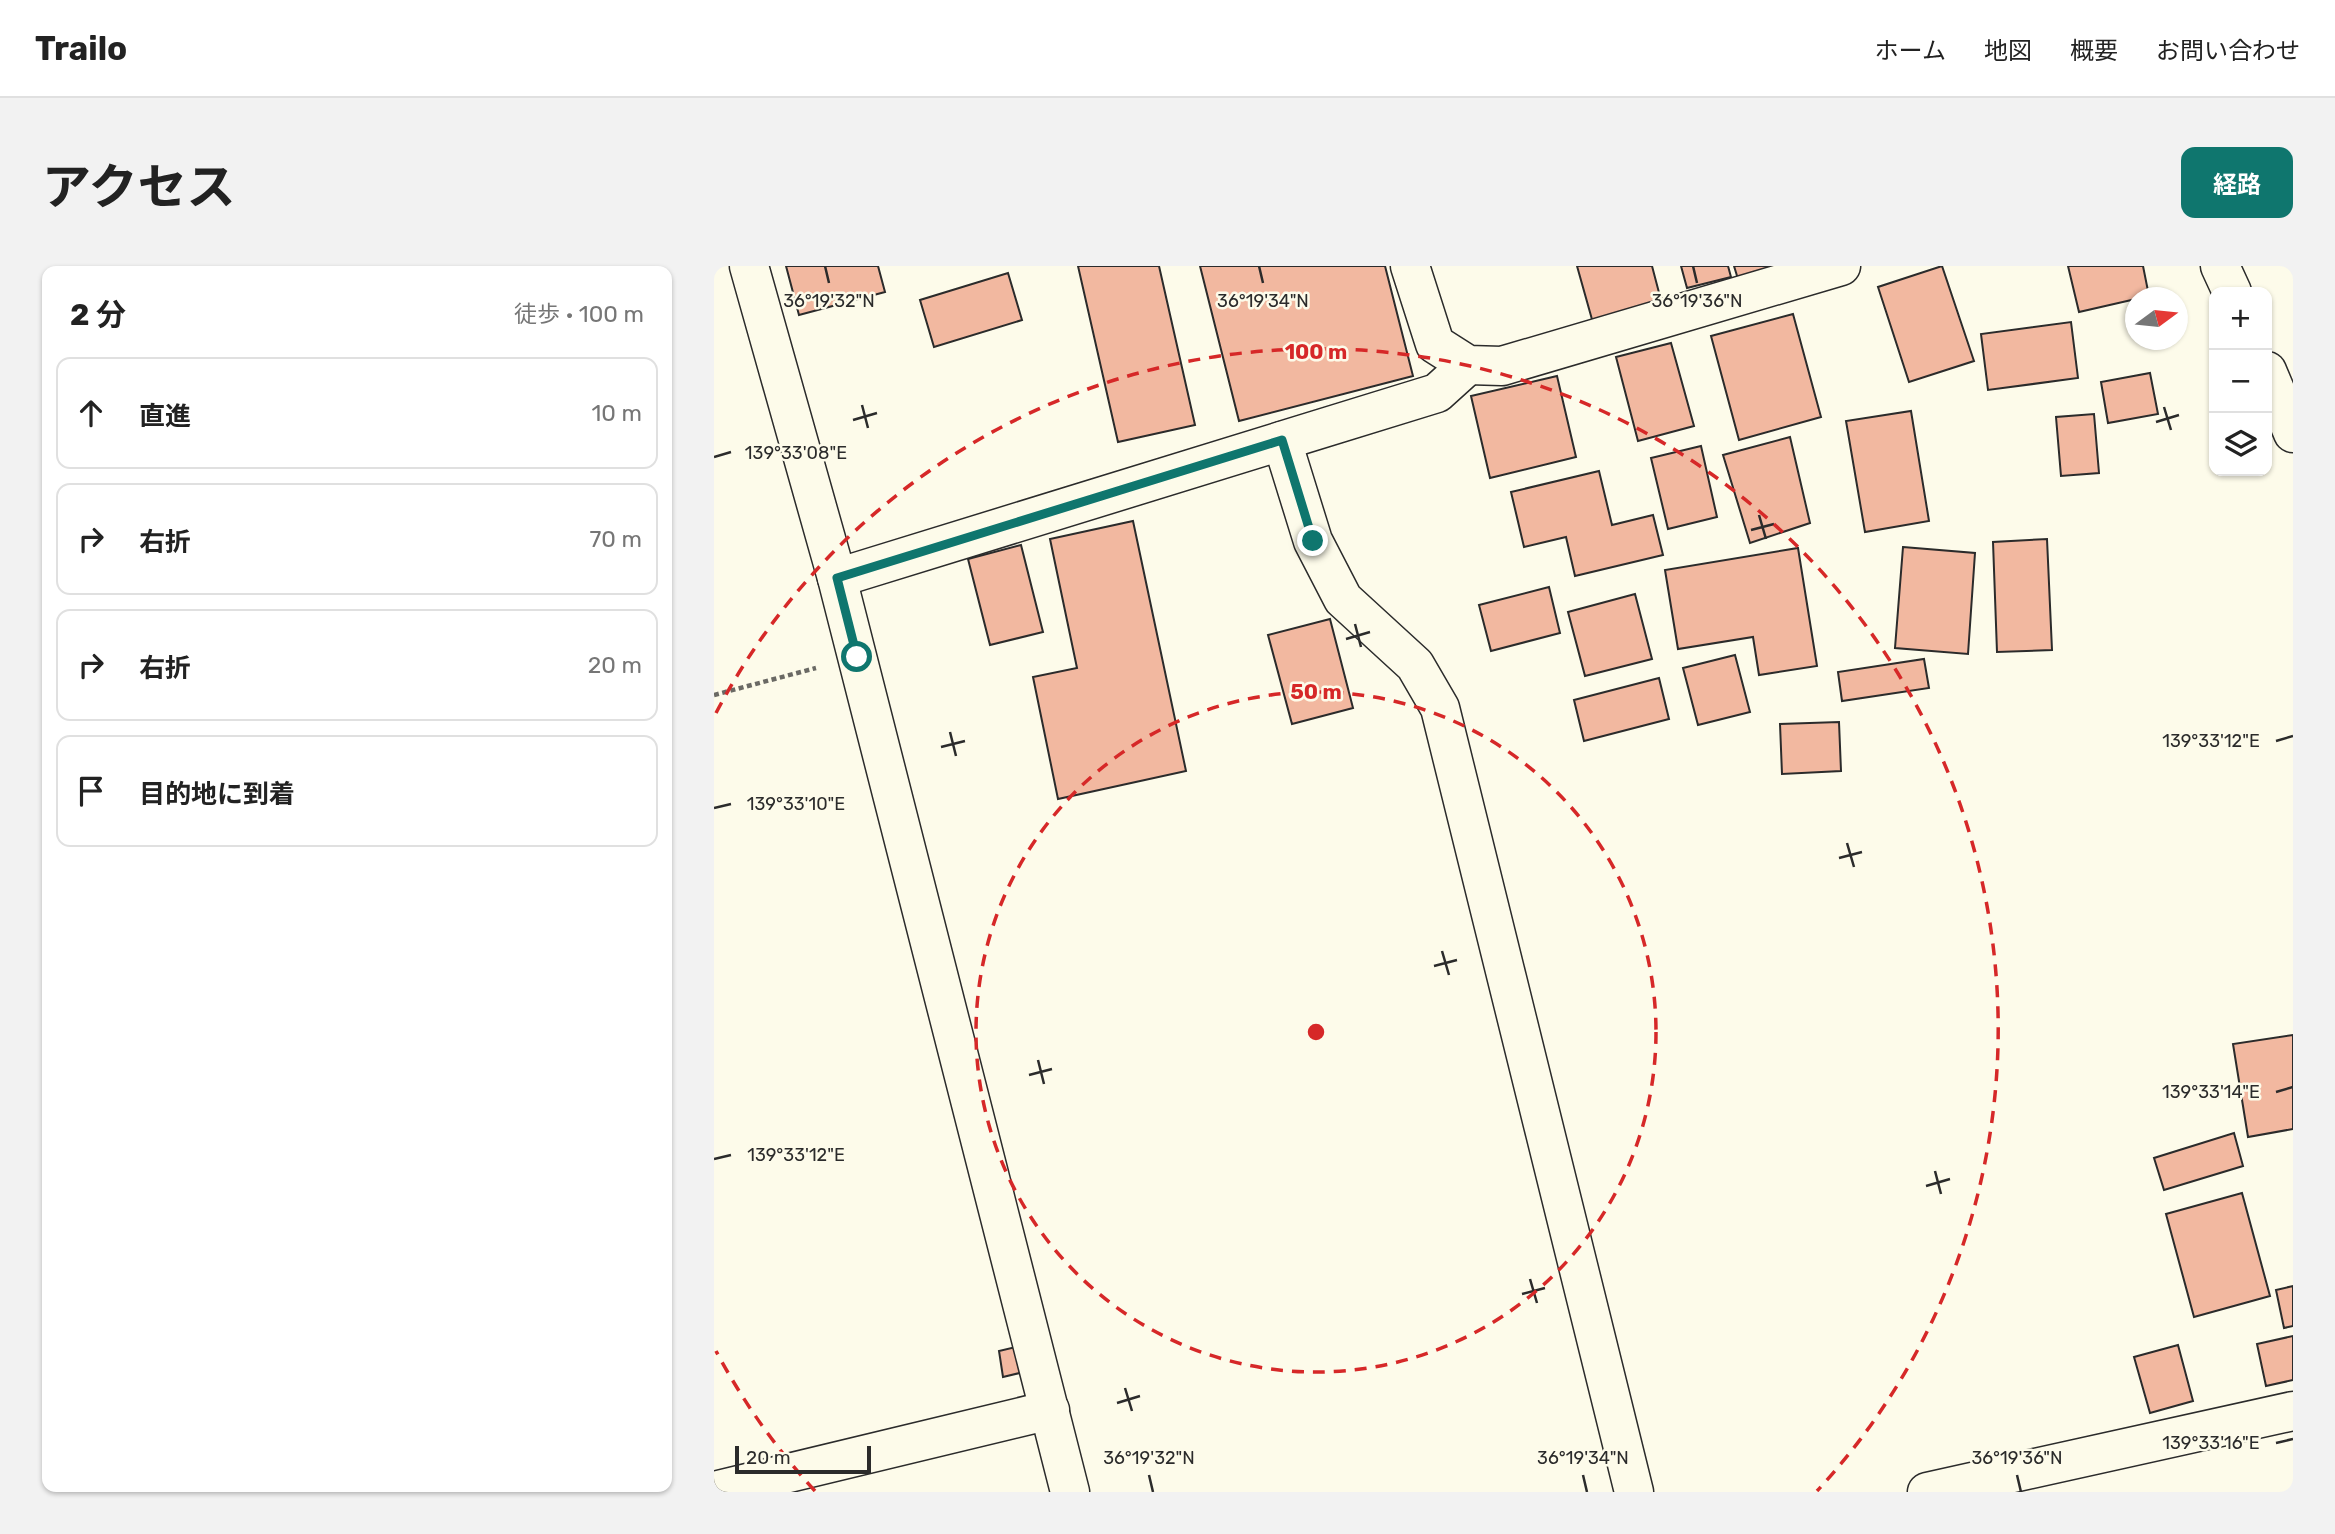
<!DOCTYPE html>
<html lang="ja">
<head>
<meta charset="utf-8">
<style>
	body { margin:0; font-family:Rubik,"Noto Sans JP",sans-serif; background:#f2f2f2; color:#222 }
	.controls { position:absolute; right:21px; top:21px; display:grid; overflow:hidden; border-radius:14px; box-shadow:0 2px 5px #0004 }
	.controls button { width:63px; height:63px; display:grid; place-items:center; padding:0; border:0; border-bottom:2px solid #e0e0e0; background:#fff; color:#222; font:35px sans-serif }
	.compass { position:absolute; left:1411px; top:21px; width:63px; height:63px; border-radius:50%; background:#fff; box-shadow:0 2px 5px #0004; rotate:75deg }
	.scale { position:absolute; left:21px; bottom:18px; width:136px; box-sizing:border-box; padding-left:7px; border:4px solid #2b2b2b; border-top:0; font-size:19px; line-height:24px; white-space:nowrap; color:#2b2b2b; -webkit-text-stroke:5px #fdfbea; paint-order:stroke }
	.stop { position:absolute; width:21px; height:21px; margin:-16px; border:5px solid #0f766e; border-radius:50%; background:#fff }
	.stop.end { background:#0f766e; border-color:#fff; box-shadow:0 2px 7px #0008 }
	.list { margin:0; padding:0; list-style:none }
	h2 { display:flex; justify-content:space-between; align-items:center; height:91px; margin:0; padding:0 28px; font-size:30px }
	h2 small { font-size:23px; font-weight:400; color:#767676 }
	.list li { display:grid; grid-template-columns:46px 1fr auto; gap:21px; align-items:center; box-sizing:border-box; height:112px; margin:0 14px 14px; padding:0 14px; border:2px solid #e0e0e0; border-radius:14px }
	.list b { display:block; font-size:26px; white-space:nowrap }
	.list em { font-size:23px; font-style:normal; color:#767676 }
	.icon { flex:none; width:38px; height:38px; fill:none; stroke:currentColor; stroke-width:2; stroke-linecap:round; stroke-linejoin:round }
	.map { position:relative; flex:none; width:1579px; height:1226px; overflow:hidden; border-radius:14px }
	header { display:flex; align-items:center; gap:42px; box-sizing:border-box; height:98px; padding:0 35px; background:#fff; border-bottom:2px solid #e0e0e0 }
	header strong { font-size:33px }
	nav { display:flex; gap:38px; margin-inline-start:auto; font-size:24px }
	.intro { display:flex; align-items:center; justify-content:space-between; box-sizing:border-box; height:168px; padding:0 42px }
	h1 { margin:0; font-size:49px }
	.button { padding:18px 32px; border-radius:14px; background:#0f766e; color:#fff; font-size:24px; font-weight:700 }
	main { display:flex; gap:42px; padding:0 42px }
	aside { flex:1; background:#fff; border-radius:14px; box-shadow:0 2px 5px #0004 }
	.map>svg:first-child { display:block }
	.building { fill:#f2b8a0; stroke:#2b2b2b; stroke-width:2 }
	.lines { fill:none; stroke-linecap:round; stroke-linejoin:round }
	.minor-casing { stroke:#2b2b2b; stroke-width:41 }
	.path { stroke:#6a6964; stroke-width:4.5; stroke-dasharray:5 3.5; stroke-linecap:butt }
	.minor { stroke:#fdfbea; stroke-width:38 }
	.route { stroke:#0f766e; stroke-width:9 }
	.ticks { fill:none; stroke:#2b2b2b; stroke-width:2.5 }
	.ring { fill:none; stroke:#d62828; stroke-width:3.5; stroke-dasharray:12 9 }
	.ticks-label { font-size:18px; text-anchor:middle; fill:#2b2b2b; stroke:#fdfbea; stroke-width:5; stroke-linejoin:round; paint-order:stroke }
	.centre { fill:#d62828; stroke:#fdfbea; stroke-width:3.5 }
	.ring-label { font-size:21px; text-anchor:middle; font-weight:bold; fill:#d62828; stroke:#fdfbea; stroke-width:5; stroke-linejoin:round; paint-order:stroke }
</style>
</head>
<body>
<header>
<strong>Trailo</strong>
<nav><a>ホーム</a><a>地図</a><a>概要</a><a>お問い合わせ</a></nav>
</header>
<div class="intro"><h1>アクセス</h1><a class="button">経路</a></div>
<main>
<aside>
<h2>2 分<small>徒歩 · 100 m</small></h2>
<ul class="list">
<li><svg class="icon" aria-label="ahead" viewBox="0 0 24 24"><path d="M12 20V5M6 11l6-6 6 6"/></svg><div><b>直進</b></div><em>10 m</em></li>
<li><svg class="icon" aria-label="right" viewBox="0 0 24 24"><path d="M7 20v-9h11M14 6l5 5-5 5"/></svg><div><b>右折</b></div><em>70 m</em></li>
<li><svg class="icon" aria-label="right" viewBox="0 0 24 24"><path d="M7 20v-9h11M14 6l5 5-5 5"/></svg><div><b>右折</b></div><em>20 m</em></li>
<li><svg class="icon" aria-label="arrive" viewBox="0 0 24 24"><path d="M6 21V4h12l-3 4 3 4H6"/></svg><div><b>目的地に到着</b></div></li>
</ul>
</aside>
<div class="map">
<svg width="1579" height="1226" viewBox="0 0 1579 1226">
	<rect width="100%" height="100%" fill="#fdfbea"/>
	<g class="building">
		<path d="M 72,0 L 164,0 L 171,26 L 85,49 Z"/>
		<path d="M 364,0 L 445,0 L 481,159 L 404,176 Z"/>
		<path d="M 486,0 L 671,0 L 699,110 L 525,155 Z"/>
		<path d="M 863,0 L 938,0 L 948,38 L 879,57 Z"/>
		<path d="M 967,0 L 1014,0 L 1017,11 L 973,22 Z"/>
		<path d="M 1020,0 L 1071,0 L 1024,13 Z"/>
		<path d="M 1228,0 L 1260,95 L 1195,116 L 1164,21 Z"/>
		<path d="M 1354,0 L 1429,0 L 1435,30 L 1365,46 Z"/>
		<path d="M 294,7 L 308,54 L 220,81 L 206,34 Z"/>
		<path d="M 1079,48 L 1107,151 L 1025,174 L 997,70 Z"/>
		<path d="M 1357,56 L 1364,112 L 1274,124 L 1267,68 Z"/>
		<path d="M 957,77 L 980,160 L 924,175 L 902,91 Z"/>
		<path d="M 1436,107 L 1444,148 L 1394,157 L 1387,116 Z"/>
		<path d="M 843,110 L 862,191 L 776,212 L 757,130 Z"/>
		<path d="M 1197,145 L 1215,255 L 1151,266 L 1132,155 Z"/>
		<path d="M 1380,148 L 1385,207 L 1347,210 L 1342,151 Z"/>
		<path d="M 1076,171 L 1096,257 L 1036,277 L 1009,189 Z"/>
		<path d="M 987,180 L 1003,251 L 954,263 L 937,192 Z"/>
		<path d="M 885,205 L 898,259 L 939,249 L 949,289 L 861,310 L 852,271 L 810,281 L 797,226 Z"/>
		<path d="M 419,255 L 472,505 L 344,533 L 319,411 L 363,402 L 336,273 Z"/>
		<path d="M 1333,273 L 1338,384 L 1283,386 L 1279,276 Z"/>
		<path d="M 307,279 L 329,366 L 276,379 L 254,293 Z"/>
		<path d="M 1189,281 L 1261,287 L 1254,388 L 1181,382 Z"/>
		<path d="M 1084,282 L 1103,400 L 1045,409 L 1039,371 L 964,383 L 951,304 Z"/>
		<path d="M 835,321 L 846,367 L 777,385 L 765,339 Z"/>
		<path d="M 921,328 L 938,393 L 871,410 L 854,346 Z"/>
		<path d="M 616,353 L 639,442 L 578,458 L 554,369 Z"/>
		<path d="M 1021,389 L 1036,446 L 984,459 L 969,402 Z"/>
		<path d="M 1210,393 L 1215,422 L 1128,435 L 1124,406 Z"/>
		<path d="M 945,412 L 955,453 L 870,475 L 860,434 Z"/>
		<path d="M 1125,456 L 1127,505 L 1068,508 L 1066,458 Z"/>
		<path d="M 1579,769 L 1579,863 L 1534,871 L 1519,778 Z"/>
		<path d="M 1520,867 L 1529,900 L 1450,924 L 1440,892 Z"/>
		<path d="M 1528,927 L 1556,1030 L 1480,1051 L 1452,948 Z"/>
		<path d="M 1579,1020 L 1579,1060 L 1570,1062 L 1562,1024 Z"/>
		<path d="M 1579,1070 L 1579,1114 L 1552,1120 L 1543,1078 Z"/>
		<path d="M 310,1079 L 314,1105 L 289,1111 L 285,1085 Z"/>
		<path d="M 1464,1079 L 1479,1135 L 1436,1147 L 1420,1091 Z"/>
	</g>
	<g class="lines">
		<g class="minor-casing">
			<g id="minor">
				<path d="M 35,0 L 123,312 L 356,1226"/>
				<path d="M 696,0 L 721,78 L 754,99 L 788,100 L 1127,0"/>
				<path d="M 1506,0 L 1518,26"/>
				<path d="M 1553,105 L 1579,167"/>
				<path d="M 568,175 L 599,275 L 629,333 L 701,399 L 726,442 L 920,1226"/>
				<path d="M 123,312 L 723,127 L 754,99"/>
				<path d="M 0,1225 L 336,1144"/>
				<path d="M 1213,1226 L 1579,1145"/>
			</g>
		</g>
		<path class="path" d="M 0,429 L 102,402"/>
		<use href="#minor" class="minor"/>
	</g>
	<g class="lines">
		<path class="route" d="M 143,391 L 123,312 L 568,174 L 599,275"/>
	</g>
	<path class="ticks" d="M 111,0 L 115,17M 545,0 L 549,17M 979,0 L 983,17M 148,139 L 154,162M 1450,141 L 1457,164M 139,154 L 163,147M 1442,156 L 1465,149M 0,191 L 17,186M 1045,249 L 1052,273M 1037,264 L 1060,258M 641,358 L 647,381M 632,373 L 656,366M 236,466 L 242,490M 1562,475 L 1579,470M 227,481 L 251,475M 0,542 L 17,538M 1133,577 L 1140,601M 1125,592 L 1148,586M 728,685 L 735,709M 720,700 L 743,694M 324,794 L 330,818M 315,809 L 338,803M 1562,826 L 1579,821M 0,893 L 17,889M 1221,905 L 1227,928M 1212,920 L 1236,913M 816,1013 L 823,1037M 808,1028 L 831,1022M 411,1122 L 418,1145M 403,1137 L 426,1130M 1562,1177 L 1579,1173M 435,1209 L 439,1226M 869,1209 L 873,1226M 1303,1209 L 1307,1226"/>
	<g class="ring">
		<circle cx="602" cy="766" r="340"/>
		<path d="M101 1225A680 680 0 0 1 2 1085M2 447A680 680 0 1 1 1103 1225"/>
	</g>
	<g class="ticks-label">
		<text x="115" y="41">36°19'32"N</text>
		<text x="549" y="41">36°19'34"N</text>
		<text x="983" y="41">36°19'36"N</text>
		<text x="82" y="193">139°33'08"E</text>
		<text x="1497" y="481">139°33'12"E</text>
		<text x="82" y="544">139°33'10"E</text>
		<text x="1497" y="832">139°33'14"E</text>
		<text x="82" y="895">139°33'12"E</text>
		<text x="1497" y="1183">139°33'16"E</text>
		<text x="435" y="1198">36°19'32"N</text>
		<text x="869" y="1198">36°19'34"N</text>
		<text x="1303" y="1198">36°19'36"N</text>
	</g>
	<circle cx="602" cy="766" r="10" class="centre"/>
	<g class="ring-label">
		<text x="602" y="93">100 m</text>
		<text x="602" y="433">50 m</text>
	</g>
</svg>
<div class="controls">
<button>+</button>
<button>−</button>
<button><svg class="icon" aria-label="layers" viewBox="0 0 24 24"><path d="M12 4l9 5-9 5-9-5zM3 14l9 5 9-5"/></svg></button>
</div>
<svg class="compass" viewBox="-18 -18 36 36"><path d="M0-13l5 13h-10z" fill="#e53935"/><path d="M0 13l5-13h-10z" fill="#767676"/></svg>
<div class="scale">20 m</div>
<div class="stop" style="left:143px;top:391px"></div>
<div class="stop end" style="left:599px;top:275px"></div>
</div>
</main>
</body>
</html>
